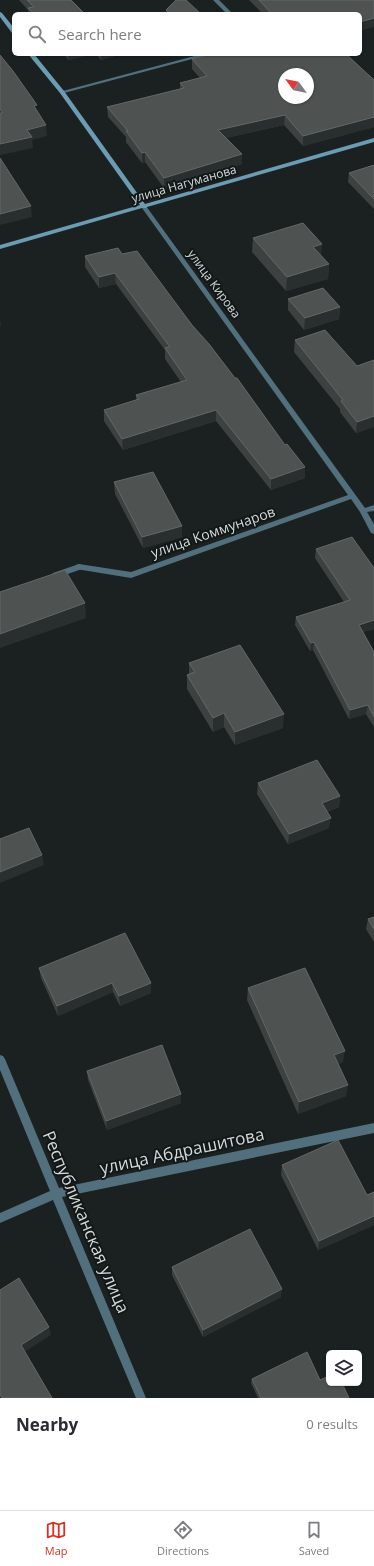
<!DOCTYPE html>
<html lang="en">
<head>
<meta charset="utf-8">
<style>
	body { margin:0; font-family:"Open Sans",sans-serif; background:#f7f7f7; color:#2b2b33 }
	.controls { position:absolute; right:12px; bottom:12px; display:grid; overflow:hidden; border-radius:6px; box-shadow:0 1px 3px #0004 }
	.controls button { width:36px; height:36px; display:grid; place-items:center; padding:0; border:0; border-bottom:1px solid #e1e1e2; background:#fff; color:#2b2b33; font:20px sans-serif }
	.compass { position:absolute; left:278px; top:68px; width:36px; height:36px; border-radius:50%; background:#fff; box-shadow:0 1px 3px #0004; rotate:303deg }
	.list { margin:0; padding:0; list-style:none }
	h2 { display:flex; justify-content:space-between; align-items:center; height:52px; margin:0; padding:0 16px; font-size:17px }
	h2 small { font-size:13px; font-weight:400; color:#7c7c81 }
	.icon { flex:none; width:22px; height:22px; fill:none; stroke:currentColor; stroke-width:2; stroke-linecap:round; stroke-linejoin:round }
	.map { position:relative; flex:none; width:374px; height:1398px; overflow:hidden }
	.search { position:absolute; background:#fff; box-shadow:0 1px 3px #0004; left:12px; right:12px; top:12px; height:44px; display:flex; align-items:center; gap:10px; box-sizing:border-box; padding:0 14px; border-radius:6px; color:#7c7c81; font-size:15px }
	.sheet { height:112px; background:#fff }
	nav { display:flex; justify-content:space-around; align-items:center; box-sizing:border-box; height:56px; border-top:1px solid #e1e1e2; background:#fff; font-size:11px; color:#7c7c81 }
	nav a { display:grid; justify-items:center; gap:2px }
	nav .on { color:#d93025 }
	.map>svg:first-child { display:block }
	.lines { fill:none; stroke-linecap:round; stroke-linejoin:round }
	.lane { fill:#516f7d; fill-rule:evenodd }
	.street { fill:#516f7d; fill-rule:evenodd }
	.secondary { fill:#6b9cb4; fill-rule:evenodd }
	.wall { fill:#3d4241 }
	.shaded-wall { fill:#292e2e }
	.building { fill:#4e5352; stroke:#636867; fill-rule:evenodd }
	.labels { text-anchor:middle; stroke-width:4; stroke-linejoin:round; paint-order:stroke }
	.far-street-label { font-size:12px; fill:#d5d9d9; stroke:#121818 }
	.street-label { font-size:14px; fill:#d5d9d9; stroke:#121818 }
	.near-street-label { font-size:17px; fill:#d5d9d9; stroke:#121818 }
</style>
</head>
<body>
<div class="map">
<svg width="374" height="1398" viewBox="0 0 374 1398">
	<rect width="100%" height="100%" fill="#1b2121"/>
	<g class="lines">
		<path class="lane" d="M 79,564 L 82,565 L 83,567 L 82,569 L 56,578 L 52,575 L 53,573 Z"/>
		<g class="street">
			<path d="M 213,0 L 219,0 L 233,14 L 227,14 Z"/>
			<path d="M 202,54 L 211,54 L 64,93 L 59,92 Z"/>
			<path d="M 144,205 L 146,206 L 365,508 L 374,505 L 374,511 L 367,512 L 374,524 L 374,534 L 371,533 L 360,512 L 351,499 L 131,578 L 76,569 L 75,567 L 76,565 L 79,564 L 131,572 L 348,495 L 142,208 L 141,207 Z"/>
			<path d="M 0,1055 L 3,1056 L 5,1059 L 59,1188 L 374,1123 L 374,1133 L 62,1197 L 146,1398 L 136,1398 L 53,1200 L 0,1223 L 0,1213 L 50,1191 L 0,1070 Z"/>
		</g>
		<g class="secondary">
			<path d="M 0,12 L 2,13 L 14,28 L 14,34 L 12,33 L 0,17 Z"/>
			<path d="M 28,54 L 34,54 L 64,91 L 145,204 L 374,138 L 374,142 L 147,207 L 146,208 L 142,208 L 0,249 L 0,245 L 140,205 L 60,93 Z"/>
		</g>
	</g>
	<g class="wall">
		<path d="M 19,0 L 71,0 L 85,14 L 29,14 L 28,10 Z"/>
		<path d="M 249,0 L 374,0 L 360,14 L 263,14 Z"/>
		<path d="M 166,10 L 201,14 L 166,14 Z"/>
		<path d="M 63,54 L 93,54 L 69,60 Z"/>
		<path d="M 96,54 L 121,54 L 101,60 Z"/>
		<path d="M 204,54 L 346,54 L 374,80 L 374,127 L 303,146 L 284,125 L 226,138 L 242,164 L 164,188 L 145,162 L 142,163 L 126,142 L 126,137 L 108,117 L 107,107 L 180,89 L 180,83 L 200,78 L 192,69 L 192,59 L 204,56 Z"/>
		<path d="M 374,165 L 374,209 L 348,182 L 349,173 Z"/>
		<path d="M 253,238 L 321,256 L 329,264 L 328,279 L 286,291 L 252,252 Z"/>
		<path d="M 122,254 L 305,478 L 271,490 L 216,421 L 123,450 L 104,421 L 104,410 L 136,400 L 136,395 L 181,382 L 165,359 L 165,350 L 116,284 L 99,288 L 85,267 L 85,256 Z"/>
		<path d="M 288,299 L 340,307 L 339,319 L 304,330 L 288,310 Z"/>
		<path d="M 295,340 L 357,366 L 374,360 L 374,427 L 356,433 L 340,412 L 340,409 L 294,352 Z"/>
		<path d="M 114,482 L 182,526 L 182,537 L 143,548 L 115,494 Z"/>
		<path d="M 316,549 L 374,629 L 363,632 L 374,652 L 374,727 L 366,714 L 349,719 L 313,650 L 310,651 L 295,625 L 296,617 L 344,602 L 315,558 Z"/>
		<path d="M 189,663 L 283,728 L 235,745 L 224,727 L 213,732 L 187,689 L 187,675 L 189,674 Z"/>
		<path d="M 258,783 L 340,796 L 339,807 L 327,812 L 329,828 L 288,844 L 257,794 Z"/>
		<path d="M 374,917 L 374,942 L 366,929 L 368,919 Z"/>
		<path d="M 39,968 L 151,983 L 151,993 L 120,1006 L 113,992 L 58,1016 L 41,978 Z"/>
		<path d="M 248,988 L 343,1062 L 338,1064 L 346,1096 L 298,1114 L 247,1000 Z"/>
		<path d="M 87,1071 L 181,1103 L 107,1130 L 88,1080 Z"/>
		<path d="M 282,1165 L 367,1195 L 374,1192 L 374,1225 L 318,1250 L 281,1175 Z"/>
		<path d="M 172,1267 L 281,1297 L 203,1337 L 172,1275 Z"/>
		<path d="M 252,1379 L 320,1380 L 349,1398 L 258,1398 L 251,1383 Z"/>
	</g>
	<g class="shaded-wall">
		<path d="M 374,18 L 374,27 L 360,31 L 360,22 Z"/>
		<path d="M 68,54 L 93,54 L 69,60 Z"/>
		<path d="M 101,54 L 121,54 L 101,60 Z"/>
		<path d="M 285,115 L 284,125 L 218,140 L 218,130 Z"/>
		<path d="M 374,117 L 374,127 L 303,146 L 303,136 Z"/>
		<path d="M 46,125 L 47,136 L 32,140 L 33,148 L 0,155 L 0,144 L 27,130 Z"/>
		<path d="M 145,152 L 145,162 L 142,163 L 142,153 Z"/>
		<path d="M 242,154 L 242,164 L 164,188 L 164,178 Z"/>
		<path d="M 31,206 L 32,217 L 0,225 L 0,214 Z"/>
		<path d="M 322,244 L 321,258 L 313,247 Z"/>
		<path d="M 329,264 L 328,279 L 286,291 L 287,277 Z"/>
		<path d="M 115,273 L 116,284 L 99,288 L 99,277 Z"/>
		<path d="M 340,307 L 339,319 L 304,330 L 305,318 Z"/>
		<path d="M 0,317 L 1,326 L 0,326 Z"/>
		<path d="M 216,410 L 216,421 L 123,450 L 122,439 Z"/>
		<path d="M 374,416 L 374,427 L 356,433 L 357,422 Z"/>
		<path d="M 305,467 L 305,478 L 271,490 L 271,479 Z"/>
		<path d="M 182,526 L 182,537 L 143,548 L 142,537 Z"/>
		<path d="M 85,603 L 86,618 L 0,648 L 0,634 Z"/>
		<path d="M 374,620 L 374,629 L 358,633 L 359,625 Z"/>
		<path d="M 314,642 L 313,650 L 310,651 L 311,643 Z"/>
		<path d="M 368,705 L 366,714 L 349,719 L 350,710 Z"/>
		<path d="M 224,713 L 224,727 L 213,732 L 213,718 Z"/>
		<path d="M 284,714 L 283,728 L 235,745 L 235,732 Z"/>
		<path d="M 340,796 L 339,807 L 321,814 L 322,803 Z"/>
		<path d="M 331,818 L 329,828 L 288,844 L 289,834 Z"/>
		<path d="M 42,855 L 44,865 L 0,883 L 0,872 Z"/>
		<path d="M 112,983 L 113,992 L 58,1016 L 57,1006 Z"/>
		<path d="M 151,983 L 151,993 L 120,1006 L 119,996 Z"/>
		<path d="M 345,1051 L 343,1062 L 332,1066 L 334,1055 Z"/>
		<path d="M 348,1085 L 346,1096 L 298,1114 L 299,1102 Z"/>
		<path d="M 181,1094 L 181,1103 L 107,1130 L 106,1121 Z"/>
		<path d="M 374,1216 L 374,1225 L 318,1250 L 319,1241 Z"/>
		<path d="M 282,1289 L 281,1297 L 203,1337 L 203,1330 Z"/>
		<path d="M 49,1327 L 51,1335 L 23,1353 L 21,1345 Z"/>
	</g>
	<g class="building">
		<path d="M 27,0 L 71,0 L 85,14 L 34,14 L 28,8 L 34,7 Z"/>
		<path d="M 176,0 L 186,0 L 201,14 L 170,14 L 166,10 Z"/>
		<path d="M 259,0 L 374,0 L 374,18 L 360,22 L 360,14 L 272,14 Z"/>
		<path d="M 211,54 L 346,54 L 374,80 L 374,117 L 303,136 L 285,115 L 218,130 L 242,154 L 164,178 L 145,152 L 142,153 L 126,131 L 128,131 L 107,107 L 184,88 L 180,83 L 207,76 L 192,59 ZM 284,74 L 308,74 L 308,98 L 284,98 Z"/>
		<path d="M 0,55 L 13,71 L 37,105 L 34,106 L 46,125 L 27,130 L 32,137 L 0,144 L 0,113 L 2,113 L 0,109 Z"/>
		<path d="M 0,158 L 31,206 L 0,214 Z"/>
		<path d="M 374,165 L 374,199 L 349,173 Z"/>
		<path d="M 303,223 L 322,244 L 313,247 L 329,264 L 287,277 L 253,238 Z"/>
		<path d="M 118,248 L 122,254 L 137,251 L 192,325 L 209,344 L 235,378 L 237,378 L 285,445 L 287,444 L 305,467 L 271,479 L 216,410 L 122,439 L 104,410 L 139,399 L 136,395 L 187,380 L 165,348 L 170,347 L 115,273 L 99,277 L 85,256 Z"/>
		<path d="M 323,288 L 340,307 L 305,318 L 288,299 Z"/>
		<path d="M 325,330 L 357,366 L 374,360 L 374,416 L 357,422 L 341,401 L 343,400 L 295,340 Z"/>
		<path d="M 153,472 L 182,526 L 142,537 L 114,482 Z"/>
		<path d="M 352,537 L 374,568 L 374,620 L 359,625 L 374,652 L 374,717 L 368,705 L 350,710 L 314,642 L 311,643 L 296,617 L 350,600 L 316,549 Z"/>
		<path d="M 65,570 L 85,603 L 0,634 L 0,592 Z"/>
		<path d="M 240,645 L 284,714 L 235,732 L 224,713 L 213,718 L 187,675 L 195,672 L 189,663 Z"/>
		<path d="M 317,760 L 340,796 L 322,803 L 331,818 L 289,834 L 258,783 Z"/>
		<path d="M 29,828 L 42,855 L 0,872 L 0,839 Z"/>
		<path d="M 374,917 L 374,929 L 368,919 Z"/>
		<path d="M 125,933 L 151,983 L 119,996 L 112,983 L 57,1006 L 39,968 Z"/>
		<path d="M 305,968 L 345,1051 L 334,1055 L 348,1085 L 299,1102 L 248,988 Z"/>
		<path d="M 162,1045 L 181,1094 L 106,1121 L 87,1071 Z"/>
		<path d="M 338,1140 L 367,1195 L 374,1192 L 374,1216 L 319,1241 L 282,1165 Z"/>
		<path d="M 250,1229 L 282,1289 L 203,1330 L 172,1267 Z"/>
		<path d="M 19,1278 L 49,1327 L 21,1345 L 52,1398 L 2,1398 L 0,1395 L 0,1290 Z"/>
		<path d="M 307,1352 L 320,1380 L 329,1376 L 329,1383 L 342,1383 L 349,1398 L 261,1398 L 252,1379 Z"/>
	</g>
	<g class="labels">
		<g class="far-street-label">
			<text transform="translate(184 184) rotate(-16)" y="4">улица Нагуманова</text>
			<text transform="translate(214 284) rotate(54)" y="4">улица Кирова</text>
		</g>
		<g class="street-label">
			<text transform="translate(213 532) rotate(-19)" y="5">улица Коммунаров</text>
		</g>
		<g class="near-street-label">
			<text transform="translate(182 1151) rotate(-12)" y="6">улица Абдрашитова</text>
			<text transform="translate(86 1222) rotate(67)" y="6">Республиканская улица</text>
		</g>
	</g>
</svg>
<div class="controls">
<button><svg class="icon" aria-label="layers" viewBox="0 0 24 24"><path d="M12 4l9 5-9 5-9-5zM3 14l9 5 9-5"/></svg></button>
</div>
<svg class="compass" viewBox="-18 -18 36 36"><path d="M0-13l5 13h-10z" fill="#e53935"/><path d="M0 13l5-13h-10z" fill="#7c7c81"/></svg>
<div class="search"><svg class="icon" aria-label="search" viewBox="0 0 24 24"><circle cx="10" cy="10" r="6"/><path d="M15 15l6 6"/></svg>Search here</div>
</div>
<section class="sheet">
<h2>Nearby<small>0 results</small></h2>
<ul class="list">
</ul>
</section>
<nav>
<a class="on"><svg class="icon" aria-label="map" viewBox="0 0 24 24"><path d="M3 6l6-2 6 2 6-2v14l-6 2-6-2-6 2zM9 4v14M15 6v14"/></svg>Map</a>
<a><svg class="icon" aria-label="directions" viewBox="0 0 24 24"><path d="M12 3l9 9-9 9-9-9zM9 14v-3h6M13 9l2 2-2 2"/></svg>Directions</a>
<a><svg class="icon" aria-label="saved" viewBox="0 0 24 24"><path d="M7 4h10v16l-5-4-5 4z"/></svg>Saved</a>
</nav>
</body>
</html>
